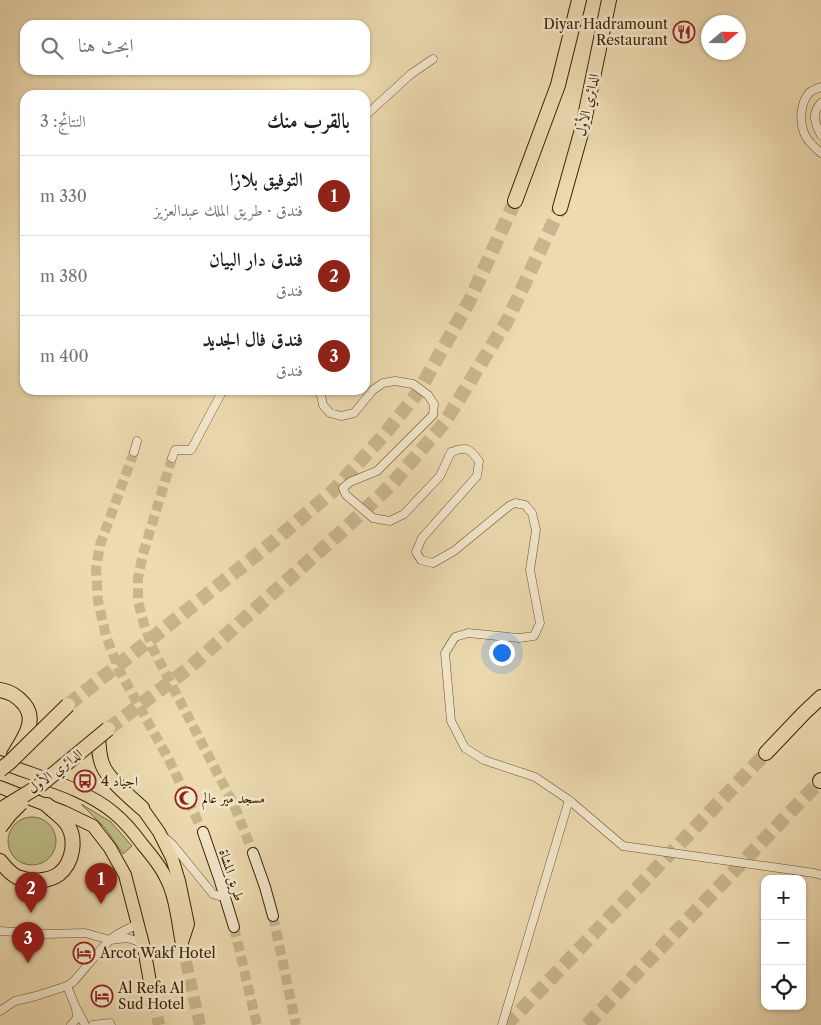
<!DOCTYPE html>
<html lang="ar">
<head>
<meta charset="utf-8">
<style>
	body { margin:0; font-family:"Libre Caslon Text",Amiri,serif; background:#f6f6f6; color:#202124; direction:rtl }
	.controls { position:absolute; right:15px; bottom:15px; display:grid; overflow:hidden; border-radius:10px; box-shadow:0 1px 4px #0004 }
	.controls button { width:45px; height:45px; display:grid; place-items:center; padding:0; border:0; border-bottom:1px solid #e0e0e0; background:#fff; color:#202124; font:25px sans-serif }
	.compass { position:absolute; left:701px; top:15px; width:45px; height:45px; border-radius:50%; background:#fff; box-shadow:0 1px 4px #0004; rotate:70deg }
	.you { position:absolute; left:501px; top:652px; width:18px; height:18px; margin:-12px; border:4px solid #fff; border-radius:50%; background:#1a73e8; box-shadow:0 0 0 8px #1a73e833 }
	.badge { display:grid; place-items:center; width:32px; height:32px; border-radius:50%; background:#8f2418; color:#fff; font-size:16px; font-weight:700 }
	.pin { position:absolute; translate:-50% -41px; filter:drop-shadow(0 1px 2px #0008) }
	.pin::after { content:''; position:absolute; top:26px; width:18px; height:15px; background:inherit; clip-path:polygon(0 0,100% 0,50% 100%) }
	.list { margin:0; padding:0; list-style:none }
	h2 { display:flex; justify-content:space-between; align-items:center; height:65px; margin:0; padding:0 20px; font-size:21px }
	h2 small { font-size:16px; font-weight:400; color:#757577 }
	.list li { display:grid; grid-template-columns:32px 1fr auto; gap:15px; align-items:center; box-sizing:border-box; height:80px; padding:0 20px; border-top:1px solid #e0e0e0 }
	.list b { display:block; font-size:19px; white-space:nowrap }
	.list p { margin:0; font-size:16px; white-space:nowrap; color:#757577 }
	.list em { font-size:16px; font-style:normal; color:#757577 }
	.icon { flex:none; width:28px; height:28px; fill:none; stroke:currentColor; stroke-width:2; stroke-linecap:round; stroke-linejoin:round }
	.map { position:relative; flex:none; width:821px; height:1025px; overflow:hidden; direction:ltr }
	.search { position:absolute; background:#fff; box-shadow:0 1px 4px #0004; left:20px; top:20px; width:350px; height:55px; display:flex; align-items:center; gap:12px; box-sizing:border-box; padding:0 18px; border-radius:15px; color:#757577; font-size:19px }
	.panel { position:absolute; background:#fff; box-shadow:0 1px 4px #0004; left:20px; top:90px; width:350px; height:305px; border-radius:15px; direction:rtl }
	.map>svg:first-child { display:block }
	.green { fill:#bebe87; stroke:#7c7044 }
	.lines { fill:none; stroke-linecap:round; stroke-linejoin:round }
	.secondary-tunnel { stroke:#c9b58d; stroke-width:10; stroke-dasharray:10 5; stroke-linecap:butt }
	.trunk-tunnel { stroke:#c9b58d; stroke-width:12; stroke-dasharray:12 6; stroke-linecap:butt }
	.motorway-tunnel { stroke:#c9b58d; stroke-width:14; stroke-dasharray:14 7; stroke-linecap:butt }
	.minor-casing { stroke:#68502c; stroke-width:9 }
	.secondary-casing { stroke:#3b2200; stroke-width:12 }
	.trunk-casing { stroke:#3b2200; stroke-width:14 }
	.motorway-casing { stroke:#3b2200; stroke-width:16 }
	.minor { stroke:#f3e7cc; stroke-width:8 }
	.secondary { stroke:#f3e7cc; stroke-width:10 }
	.trunk { stroke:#eddab0; stroke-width:12 }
	.motorway { stroke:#eddab0; stroke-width:14 }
	.motorway-bridge-casing { stroke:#3b2200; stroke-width:16; stroke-linecap:butt }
	.motorway-bridge { stroke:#eddab0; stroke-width:14 }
	.labels { text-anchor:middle; stroke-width:5; stroke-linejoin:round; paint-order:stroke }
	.poi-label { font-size:14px; fill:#3b2200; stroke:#f3e7cc; text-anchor:start }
	.street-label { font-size:14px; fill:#3b2200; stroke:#f3e7cc }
</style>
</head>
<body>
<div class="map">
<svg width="821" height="1025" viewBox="0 0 821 1025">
	<rect width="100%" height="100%" fill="#eddab0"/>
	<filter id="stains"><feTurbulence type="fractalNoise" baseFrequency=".004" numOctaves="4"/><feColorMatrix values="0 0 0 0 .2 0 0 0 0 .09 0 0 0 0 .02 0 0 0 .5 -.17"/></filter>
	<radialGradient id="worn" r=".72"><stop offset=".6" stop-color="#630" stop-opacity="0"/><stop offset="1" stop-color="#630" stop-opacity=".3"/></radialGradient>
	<g class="green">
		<path d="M 81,804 L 111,822 L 132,846 L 123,854 L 105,828 Z"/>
		<circle cx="32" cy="841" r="24"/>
	</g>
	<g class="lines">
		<g class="secondary-tunnel">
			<path d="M 134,452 L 100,545 L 96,569 L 98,601 L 106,636 L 119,670 L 168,758 L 203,832"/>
			<path d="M 172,458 L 143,554 L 138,578 L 138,602 L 144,624 L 152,647 L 234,805 L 253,853"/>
			<path d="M 273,916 L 296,1025"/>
			<path d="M 234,927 L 257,1025"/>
		</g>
		<g class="trunk-tunnel">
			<path d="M 182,944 L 200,1025"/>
			<path d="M 150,982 L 159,1025"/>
		</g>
		<g class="motorway-tunnel">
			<path d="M 68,705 L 274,541 L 331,493 L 384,435 L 419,391 L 470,300 L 515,201"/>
			<path d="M 108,729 L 189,668 L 339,534 L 392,484 L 445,422 L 507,321 L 560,208"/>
			<path d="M 505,1025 L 520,1011 L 766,753"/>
			<path d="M 587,1025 L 820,781"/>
		</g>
		<g class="minor-casing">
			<g id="minor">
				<path d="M 821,87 C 818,88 813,90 810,92 C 800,102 799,122 805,135 C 808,141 815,148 821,153"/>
				<path d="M 821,103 C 811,113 815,124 821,135"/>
				<path d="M 365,116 L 411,74 L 433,59"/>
				<path d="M 320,390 L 323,405 L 330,413 L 341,416 L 354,413 L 373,390 L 383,383 L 395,381 L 413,384 L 428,395 L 434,404 L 433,415 L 377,471 L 350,482 L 343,488 L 346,495 L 373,518 L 390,521 L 404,514 L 440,476 L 451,452 C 467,446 469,448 479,461 L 477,476 L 422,538 L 416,552 L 421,560 L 433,563 L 454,551 L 509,506 L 515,503 L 525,505 L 532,513 L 536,530 L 530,570 L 540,623 L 534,636 L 519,638 L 468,633 L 455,637 L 445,653 L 451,721 L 465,748 L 484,760 L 535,777 L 569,800 L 623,846 L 814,873 L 821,875"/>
				<path d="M 134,452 L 137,441"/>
				<path d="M 172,458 L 175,450 L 191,450 L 223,390"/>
				<path d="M 165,838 L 173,845 L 213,894 L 219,896 L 224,895"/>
				<path d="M 0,931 L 45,934 L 85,933 L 110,940 L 127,938 L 137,941 L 142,946"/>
				<path d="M 67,986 L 76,1008 L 77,1018 L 71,1025"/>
				<path d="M 0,1011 L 15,1001 L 36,996 L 67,986 L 73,982 C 85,969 98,951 111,939 C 119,932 129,929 139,923"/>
				<path d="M 78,1011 L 85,1025"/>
				<path d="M 93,1025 L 110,1023 L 111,1025"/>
				<path d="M 502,1025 L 569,800"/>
			</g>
		</g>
		<g class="secondary-casing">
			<g id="secondary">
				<path d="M 203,832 L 219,878 L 234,927"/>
				<path d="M 253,853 L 265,887 L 273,916"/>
			</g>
		</g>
		<g class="trunk-casing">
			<g id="trunk">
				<path d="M 0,762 C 37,777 83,787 114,813 C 125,822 134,833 142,844 C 151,855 160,865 166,878 C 176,897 178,924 182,944"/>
				<path d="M 0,787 L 64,812 L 93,826 L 110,848 L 125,875 L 144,948 L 150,982"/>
				<path d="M 142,808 L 159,832 L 172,858 L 179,881 L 188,924 L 182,942"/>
			</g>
		</g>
		<g class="motorway-casing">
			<g id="motorway">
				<path d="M 515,201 L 558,85 L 579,0"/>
				<path d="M 560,208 L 583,126 L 609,0"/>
				<path d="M 0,690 C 11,692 17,696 24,704 C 38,721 23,739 14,755"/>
				<path d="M 98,738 C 99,747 99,758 103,766 C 108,779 131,798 142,808"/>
				<path d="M 766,753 L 804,713 L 821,697"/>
				<path d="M 820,781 L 821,780"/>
				<path d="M 0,861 C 4,866 11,874 17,877 C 30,882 48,882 59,874 C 73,863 77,839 67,824 C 62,817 53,811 47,805"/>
			</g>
		</g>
		<use href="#minor" class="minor"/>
		<use href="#secondary" class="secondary"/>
		<use href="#trunk" class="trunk"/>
		<use href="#motorway" class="motorway"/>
		<g class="motorway-bridge-casing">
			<g id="motorway-bridge">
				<path d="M 0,770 L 10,762 L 68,705"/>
				<path d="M 0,810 L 39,786 L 108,729"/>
				<path d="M 0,827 L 10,814 L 21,803"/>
			</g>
		</g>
		<use href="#motorway-bridge" class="motorway-bridge"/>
	</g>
	<defs>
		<g id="restaurant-ring" transform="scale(1.125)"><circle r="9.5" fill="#f3e7cc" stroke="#8f2418" stroke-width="1.5"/><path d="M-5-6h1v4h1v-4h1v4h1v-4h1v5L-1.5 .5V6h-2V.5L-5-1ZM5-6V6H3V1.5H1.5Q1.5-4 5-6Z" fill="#8f2418"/></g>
		<g id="bus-ring" transform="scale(1.125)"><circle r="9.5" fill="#f3e7cc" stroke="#8f2418" stroke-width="1.5"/><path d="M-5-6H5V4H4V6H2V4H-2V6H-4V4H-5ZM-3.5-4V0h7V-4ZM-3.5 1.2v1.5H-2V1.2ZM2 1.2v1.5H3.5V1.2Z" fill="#8f2418"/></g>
		<g id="mosque-ring" transform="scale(1.125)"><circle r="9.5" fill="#f3e7cc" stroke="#8f2418" stroke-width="1.5"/><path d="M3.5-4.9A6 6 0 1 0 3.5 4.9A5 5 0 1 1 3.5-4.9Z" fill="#8f2418"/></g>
		<g id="hotel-ring" transform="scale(1.125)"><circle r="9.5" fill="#f3e7cc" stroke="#8f2418" stroke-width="1.5"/><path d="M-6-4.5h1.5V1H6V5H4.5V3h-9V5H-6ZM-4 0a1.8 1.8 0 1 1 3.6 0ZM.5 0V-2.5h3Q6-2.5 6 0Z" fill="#8f2418"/></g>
	</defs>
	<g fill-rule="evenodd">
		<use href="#restaurant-ring" x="684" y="32"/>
		<use href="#bus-ring" x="85" y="781"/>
		<use href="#mosque-ring" x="186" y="798"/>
		<use href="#hotel-ring" x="84" y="953"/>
		<use href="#hotel-ring" x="102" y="996"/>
	</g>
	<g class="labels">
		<g class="poi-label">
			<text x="668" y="29" text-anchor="end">Diyar Hadramount<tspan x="668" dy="16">Restaurant</tspan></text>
			<text x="101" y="786">اجياد 4</text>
			<text x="202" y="803">مسجد مير عالم</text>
			<text x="100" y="958">Arcot Wakf Hotel</text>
			<text x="118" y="993">Al Refa Al<tspan x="118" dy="16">Sud Hotel</tspan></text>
		</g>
		<g class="street-label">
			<text transform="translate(587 105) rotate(-77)" y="5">الدائري الأول</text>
			<text transform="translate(55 771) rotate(-37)" y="5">الدائري الأول</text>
			<text transform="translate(232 875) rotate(72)" y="5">طريق المشاة</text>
		</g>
	</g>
	<rect width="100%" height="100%" filter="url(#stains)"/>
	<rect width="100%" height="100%" fill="url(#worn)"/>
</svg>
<div class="controls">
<button>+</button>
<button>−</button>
<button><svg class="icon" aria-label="locate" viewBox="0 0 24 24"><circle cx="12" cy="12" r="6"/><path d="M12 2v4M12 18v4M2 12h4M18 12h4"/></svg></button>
</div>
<svg class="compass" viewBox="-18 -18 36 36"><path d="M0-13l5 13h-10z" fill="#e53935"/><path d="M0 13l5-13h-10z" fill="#757577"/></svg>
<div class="you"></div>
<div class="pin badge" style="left:101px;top:904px">1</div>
<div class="pin badge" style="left:31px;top:913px">2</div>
<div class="pin badge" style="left:28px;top:963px">3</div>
<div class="search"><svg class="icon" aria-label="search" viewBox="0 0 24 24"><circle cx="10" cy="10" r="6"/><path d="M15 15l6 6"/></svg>ابحث هنا</div>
<section class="panel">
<h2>بالقرب منك<small>النتائج: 3</small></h2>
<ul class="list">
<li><span class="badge">1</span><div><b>التوفيق بلازا</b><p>فندق · طريق الملك عبدالعزيز</p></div><em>330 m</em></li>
<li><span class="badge">2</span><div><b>فندق دار البيان</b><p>فندق</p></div><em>380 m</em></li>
<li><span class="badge">3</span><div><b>فندق فال الجديد</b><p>فندق</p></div><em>400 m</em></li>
</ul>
</section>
</div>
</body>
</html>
